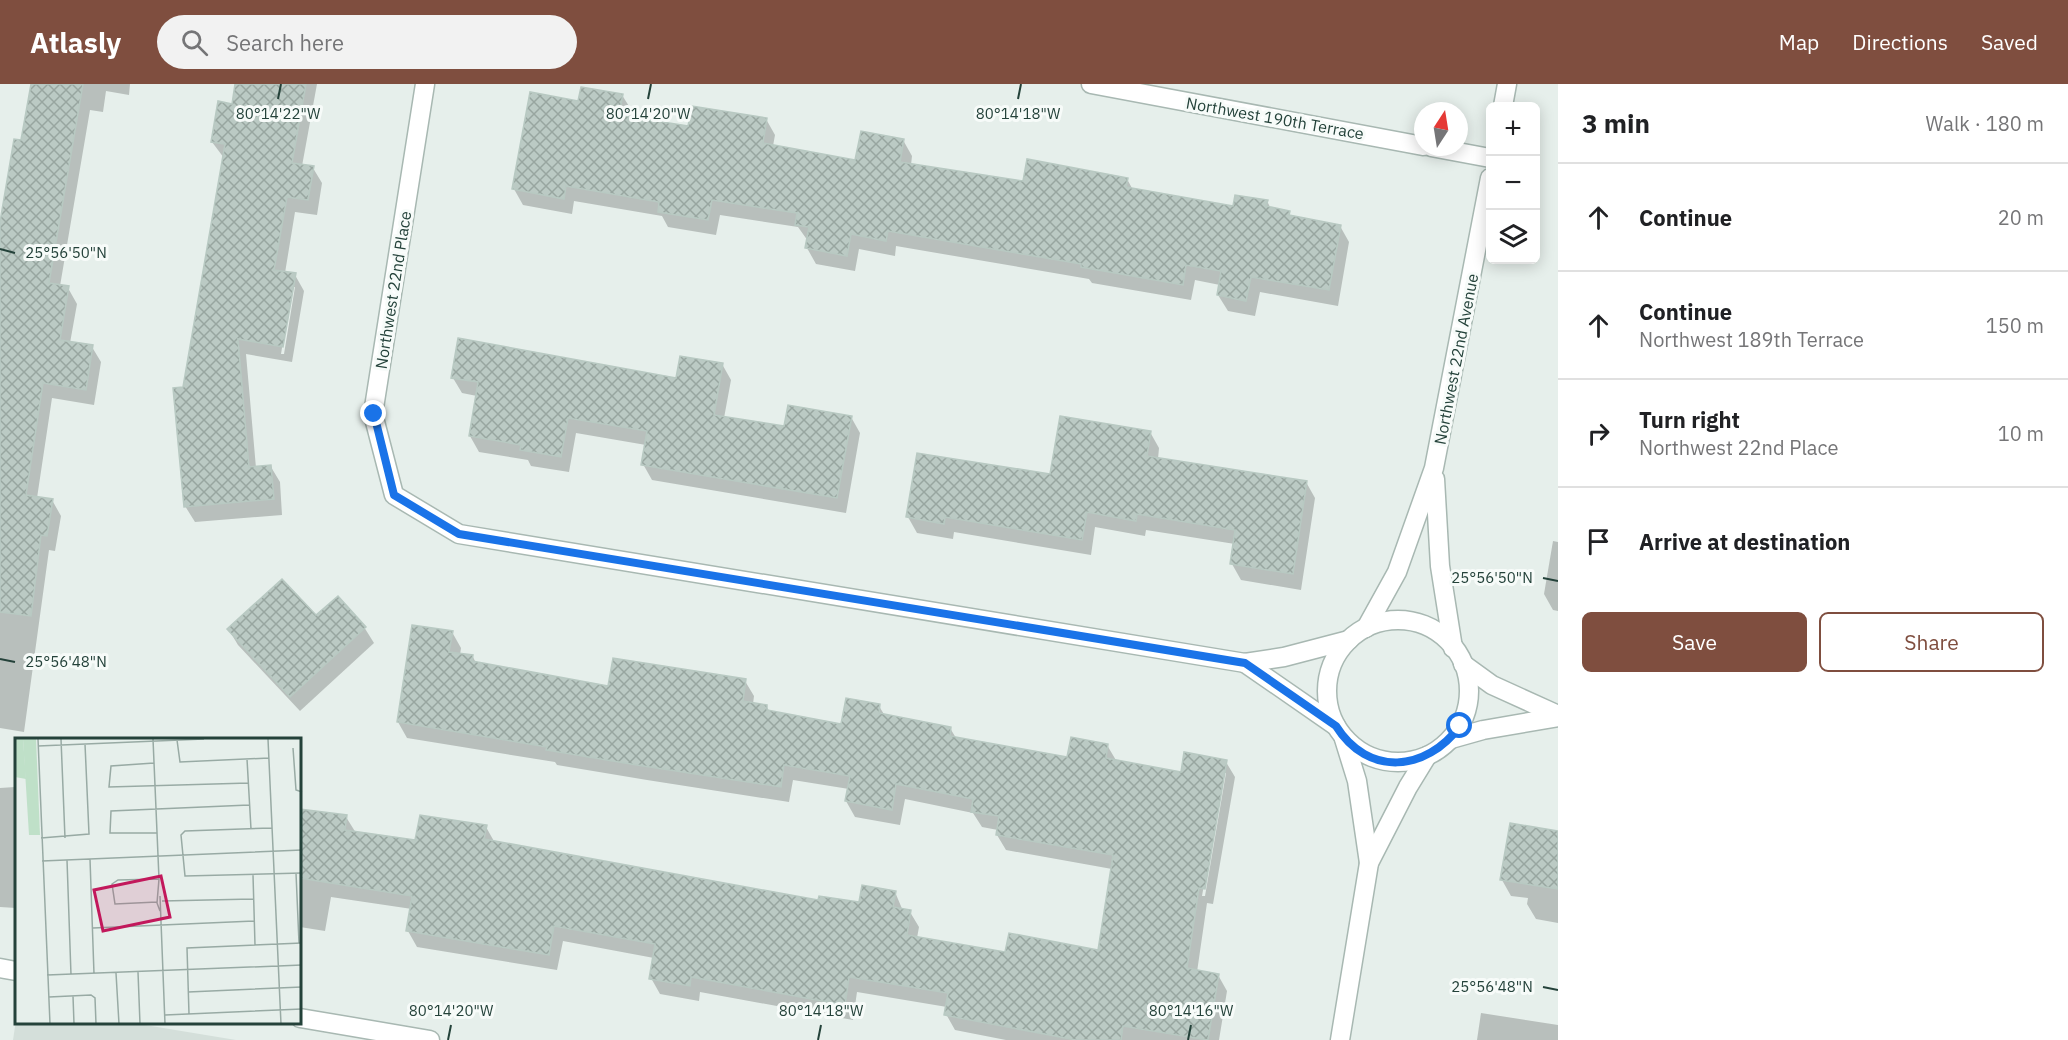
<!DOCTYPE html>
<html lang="en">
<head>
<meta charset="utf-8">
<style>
	body { margin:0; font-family:"IBM Plex Sans",sans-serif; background:#f2f2f2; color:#202124 }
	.controls { position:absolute; right:18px; top:18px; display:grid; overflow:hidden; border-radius:9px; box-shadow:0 3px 15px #0003 }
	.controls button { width:54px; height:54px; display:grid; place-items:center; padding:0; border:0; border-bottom:2px solid #e0e0e0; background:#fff; color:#202124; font:30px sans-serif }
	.compass { position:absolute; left:1414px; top:18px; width:54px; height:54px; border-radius:50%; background:#fff; box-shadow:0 3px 15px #0003; rotate:12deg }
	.stop { position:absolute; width:18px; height:18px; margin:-14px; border:4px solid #1a73e8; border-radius:50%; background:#fff }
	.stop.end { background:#1a73e8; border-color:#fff; box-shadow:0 2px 6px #0008 }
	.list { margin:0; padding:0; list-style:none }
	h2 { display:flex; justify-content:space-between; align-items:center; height:78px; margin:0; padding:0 24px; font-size:26px }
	h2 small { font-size:20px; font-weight:400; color:#757577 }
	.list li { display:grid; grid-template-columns:39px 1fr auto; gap:18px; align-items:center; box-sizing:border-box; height:108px; padding:0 24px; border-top:2px solid #e0e0e0 }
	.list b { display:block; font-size:22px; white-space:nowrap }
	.list p { margin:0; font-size:20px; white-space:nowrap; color:#757577 }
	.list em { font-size:20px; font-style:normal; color:#757577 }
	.actions { display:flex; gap:12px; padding:18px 24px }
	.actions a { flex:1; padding:14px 0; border:2px solid #7f4e3f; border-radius:9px; text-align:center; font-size:21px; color:#7f4e3f }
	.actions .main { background:#7f4e3f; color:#fff }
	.icon { flex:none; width:33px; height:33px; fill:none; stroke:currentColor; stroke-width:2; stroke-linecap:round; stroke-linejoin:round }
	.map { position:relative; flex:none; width:1558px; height:956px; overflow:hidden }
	header { display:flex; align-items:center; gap:36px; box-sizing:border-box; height:84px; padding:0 30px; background:#7f4e3f; color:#fff }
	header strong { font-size:28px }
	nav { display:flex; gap:33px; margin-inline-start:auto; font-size:21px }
	.search { width:420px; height:54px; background:#f2f2f2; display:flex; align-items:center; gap:15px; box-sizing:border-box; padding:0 21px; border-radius:33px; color:#757577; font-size:22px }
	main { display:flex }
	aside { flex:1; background:#fff }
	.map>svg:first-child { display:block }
	.built { fill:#d4dfda }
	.shadow { fill:#0003; fill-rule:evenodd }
	.building { fill:url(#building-cross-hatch); stroke:#b8c9c2; stroke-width:1.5 }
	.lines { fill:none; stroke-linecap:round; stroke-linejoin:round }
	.minor-casing { stroke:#a8b8b2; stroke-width:21 }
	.minor { stroke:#fff; stroke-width:18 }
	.route { stroke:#1a73e8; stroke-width:8 }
	.ticks { fill:none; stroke:#24423a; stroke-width:2 }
	.labels { text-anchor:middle; stroke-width:6; stroke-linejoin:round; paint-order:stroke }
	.street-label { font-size:16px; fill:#24423a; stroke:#f7fbf9 }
	.inset-road { fill:none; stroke:#98aaa4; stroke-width:1.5 }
	.view { fill:#c2185b; fill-opacity:0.15; stroke:#c2185b; stroke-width:3 }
	.inset-edge { fill:none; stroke:#24423a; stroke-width:3 }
	.ticks-label { font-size:15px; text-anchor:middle; fill:#24423a; stroke:#f7fbf9; stroke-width:6; stroke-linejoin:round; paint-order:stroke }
</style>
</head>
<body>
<header>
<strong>Atlasly</strong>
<div class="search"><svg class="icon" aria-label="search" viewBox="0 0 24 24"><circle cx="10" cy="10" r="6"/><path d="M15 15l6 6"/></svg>Search here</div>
<nav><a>Map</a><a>Directions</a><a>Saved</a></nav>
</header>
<main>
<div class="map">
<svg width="1558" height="956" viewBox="0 0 1558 956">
	<defs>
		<pattern id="building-cross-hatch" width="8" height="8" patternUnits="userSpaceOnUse" patternTransform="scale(1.5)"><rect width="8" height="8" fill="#bbcac4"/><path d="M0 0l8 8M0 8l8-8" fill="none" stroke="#98a6a0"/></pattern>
	</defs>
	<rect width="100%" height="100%" fill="#e6efeb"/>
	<path class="built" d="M 16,936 L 16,940 L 139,940 L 236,956 L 13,956 Z"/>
	<g class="shadow">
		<path d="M 32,0 L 130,0 L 129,11 L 106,7 L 103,28 L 90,26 L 60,202 L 68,204 L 77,220 L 70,259 L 92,263 L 101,278 L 94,321 L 52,314 L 37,414 L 52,416 L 61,432 L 55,467 L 49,466 L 24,648 L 0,644 L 0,147 L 22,58 Z"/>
		<path d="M 237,0 L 317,0 L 302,82 L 313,84 L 322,99 L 317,131 L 295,128 L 285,189 L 295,191 L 304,207 L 292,278 L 246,270 L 256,384 L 271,383 L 280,398 L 282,431 L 195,438 L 185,422 L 185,305 L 224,74 L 212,58 L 233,21 ZM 292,203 L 295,203 L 284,270 L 281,270 Z"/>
		<path d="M 622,11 L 632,27 L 630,35 L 690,44 L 766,35 L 775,51 L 773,62 L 856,77 L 903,56 L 912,72 L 911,81 L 1024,99 L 1127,95 L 1133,106 L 1234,124 L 1267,117 L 1271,125 L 1289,129 L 1291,133 L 1340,142 L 1349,158 L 1338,222 L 1260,208 L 1255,232 L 1228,227 L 1218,211 L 1220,201 L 1195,196 L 1191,216 L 1092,199 L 1089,195 L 896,162 L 895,172 L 859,165 L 855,187 L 816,180 L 807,164 L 808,157 L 798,143 L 720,131 L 716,151 L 668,143 L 662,132 L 574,117 L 572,130 L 523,121 L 514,105 L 579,18 Z"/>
		<path d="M 722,280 L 731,296 L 724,334 L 785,344 L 851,333 L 860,349 L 846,429 L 652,396 L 643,380 L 646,361 L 576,349 L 569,388 L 531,382 L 528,376 L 479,368 L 470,352 L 477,312 L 462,309 L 453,294 L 677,296 Z"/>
		<path d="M 1150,348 L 1159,364 L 1158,375 L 1306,398 L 1315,414 L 1301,506 L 1241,496 L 1232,480 L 1235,460 L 1146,446 L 1145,452 L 1095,443 L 1091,471 L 954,448 L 953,455 L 917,449 L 908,433 L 1051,392 Z"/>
		<path d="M 1553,457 L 1558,458 L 1558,527 L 1553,526 L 1544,510 Z"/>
		<path d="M 316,533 L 364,543 L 374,559 L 300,627 L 238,561 L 229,546 Z"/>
		<path d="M 452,548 L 461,564 L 460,571 L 473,573 L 476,579 L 609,604 L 745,597 L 754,612 L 753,620 L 766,622 L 770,628 L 842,642 L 879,622 L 885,632 L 950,644 L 956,654 L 1069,674 L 1107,661 L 1117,678 L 1182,690 L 1226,678 L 1235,693 L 1213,820 L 1207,819 L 1197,888 L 1218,891 L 1227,907 L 1219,956 L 1006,956 L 955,946 L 946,930 L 947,923 L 857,908 L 853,936 L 700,908 L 699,917 L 660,910 L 651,894 L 654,874 L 563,857 L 557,886 L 417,863 L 408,847 L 412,825 L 331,813 L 325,847 L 300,843 L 300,726 L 346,733 L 356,749 L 417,758 L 486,743 L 495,759 L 819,818 L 861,820 L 895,808 L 903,827 L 910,828 L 919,843 L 917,854 L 1006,870 L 1100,868 L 1112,785 L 1006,766 L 997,751 L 998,746 L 982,743 L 973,729 L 905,715 L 900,741 L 855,733 L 846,717 L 849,705 L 793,696 L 789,718 L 647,696 L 557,681 L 555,678 L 407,654 L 398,638 ZM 1223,689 L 1226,689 L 1205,812 L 1202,812 Z"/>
		<path d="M 15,703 L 16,705 L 16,824 L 0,823 L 0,704 Z"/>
		<path d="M 1558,748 L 1558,839 L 1536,835 L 1527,820 L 1528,814 L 1511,812 L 1502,796 Z"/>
		<path d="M 1481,929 L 1558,941 L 1558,956 L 1477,956 Z"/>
	</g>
	<g class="building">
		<path d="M 31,0 L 83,0 L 49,199 L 69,202 L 60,256 L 93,261 L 86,306 L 43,299 L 26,411 L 53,415 L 47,452 L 41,451 L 31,532 L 0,528 L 0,138 L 14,55 L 21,56 Z"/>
		<path d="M 235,0 L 306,0 L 292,79 L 314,82 L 308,116 L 287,113 L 274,186 L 296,189 L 283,263 L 238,255 L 249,383 L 271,381 L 274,415 L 184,423 L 173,304 L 183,303 L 225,60 L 211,58 L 218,17 L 232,20 Z"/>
		<path d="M 581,3 L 623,10 L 619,31 L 688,42 L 692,22 L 767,34 L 763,59 L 855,76 L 861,47 L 904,55 L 900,78 L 1023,97 L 1027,75 L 1128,94 L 1126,103 L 1233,122 L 1235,111 L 1268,116 L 1266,122 L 1290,127 L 1289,131 L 1341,141 L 1329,206 L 1251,193 L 1246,217 L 1217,211 L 1221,187 L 1186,181 L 1183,201 L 1081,183 L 1081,180 L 888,147 L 886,157 L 851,150 L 847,172 L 805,164 L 809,143 L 795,141 L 797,129 L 712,116 L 708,136 L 658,128 L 659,118 L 566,102 L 564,115 L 512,105 L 530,8 L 578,17 Z"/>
		<path d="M 458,254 L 676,294 L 680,272 L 723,279 L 714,331 L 784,342 L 788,321 L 852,332 L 837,414 L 641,381 L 647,347 L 568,334 L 561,373 L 520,366 L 521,361 L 469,352 L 478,298 L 451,294 Z"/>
		<path d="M 1060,332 L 1151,347 L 1147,372 L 1307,397 L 1293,490 L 1230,480 L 1235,446 L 1137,430 L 1136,437 L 1087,428 L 1082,456 L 945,433 L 944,440 L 906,433 L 917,369 L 1050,390 Z"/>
		<path d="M 282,495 L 316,531 L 338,512 L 366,543 L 290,613 L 227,545 Z"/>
		<path d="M 412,541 L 453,547 L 449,568 L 473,571 L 472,577 L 608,602 L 613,574 L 746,595 L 743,617 L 767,621 L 767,626 L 841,640 L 846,614 L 880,620 L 879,629 L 951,643 L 950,652 L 1067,673 L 1071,653 L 1108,660 L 1106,674 L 1181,688 L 1184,668 L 1227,676 L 1205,805 L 1199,804 L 1187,884 L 1219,890 L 1208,956 L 1123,942 L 1121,956 L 1076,956 L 944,931 L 948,909 L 849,893 L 845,921 L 691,893 L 690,902 L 649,895 L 655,860 L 554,842 L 549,871 L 406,847 L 412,812 L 300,794 L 300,725 L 347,731 L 345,746 L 415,756 L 420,731 L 487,741 L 484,755 L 818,816 L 819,812 L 859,818 L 862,801 L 896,807 L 893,823 L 911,826 L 907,851 L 1005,868 L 1009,849 L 1098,866 L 1113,771 L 996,751 L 999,732 L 971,728 L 973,715 L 896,700 L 892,726 L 845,717 L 850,692 L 784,681 L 781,703 L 637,681 L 546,666 L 547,663 L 397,638 Z"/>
		<path d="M 1510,739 L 1558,747 L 1558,805 L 1500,796 Z"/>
	</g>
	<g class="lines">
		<g class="minor-casing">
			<g id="minor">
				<path d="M 425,0 L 373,330 L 394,411 L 459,450 L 1245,579 L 1284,573 L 1349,556"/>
				<path d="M 1091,0 L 1423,62"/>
				<path d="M 1503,22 L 1507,0"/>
				<path d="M 1431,63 L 1490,74"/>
				<path d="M 1435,395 L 1440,482 L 1453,564"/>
				<circle cx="1398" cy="607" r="71"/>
				<path d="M 1366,544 L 1397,488 L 1434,384 L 1490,94"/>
				<path d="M 1245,579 L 1336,642"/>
				<path d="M 1463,580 L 1492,601 L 1558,631"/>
				<path d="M 1344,655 L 1357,697 L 1369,779"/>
				<path d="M 1451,655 L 1483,646 L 1558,633"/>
				<path d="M 0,884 L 16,887"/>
				<path d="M 300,934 L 430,956"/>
				<path d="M 1340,956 L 1369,779 L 1408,703 L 1427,672"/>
			</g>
		</g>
		<use href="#minor" class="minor"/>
	</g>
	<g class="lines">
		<path class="route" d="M 374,330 L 394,411 L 459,450 L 1245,579 L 1336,642 C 1368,693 1426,688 1460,642"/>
	</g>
	<path class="ticks" d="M 278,15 L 281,0M 648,15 L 651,0M 1018,15 L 1021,0M 0,165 L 15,169M 1543,494 L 1558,497M 0,575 L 15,578M 1543,903 L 1558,906M 448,956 L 451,941M 818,956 L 821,941M 1188,956 L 1191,941"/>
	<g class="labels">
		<g class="street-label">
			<text transform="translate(1275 34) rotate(10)" y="6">Northwest 190th Terrace</text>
			<text transform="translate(393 206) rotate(-81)" y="6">Northwest 22nd Place</text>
			<text transform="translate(1456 275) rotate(-79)" y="6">Northwest 22nd Avenue</text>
		</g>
	</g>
	<g transform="translate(15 654)">
		<rect width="286" height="286" fill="#e6efeb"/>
		<path d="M 0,1 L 8,1 L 11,41 L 0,39 Z" fill="#bfe0c8"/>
		<path d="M 8,1 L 21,1 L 25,97 L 14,97 Z" fill="#bfe0c8"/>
		<path class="inset-road" d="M 23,1 L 35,286M 46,1 L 50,100M 138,1 L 144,141 L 142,165 L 145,173M 253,1 L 266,286M 162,2 L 165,24 L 254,20M 23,8 L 189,1M 278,10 L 281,52 L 287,54M 232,21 L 236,91M 139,25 L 96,28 L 94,49 L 234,45M 257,90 L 170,93 L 166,97 L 170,138 L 287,135M 142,95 L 95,95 L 96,73 L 234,67M 26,100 L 74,96 L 70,6M 75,121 L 79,236M 52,122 L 56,237M 27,123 L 287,112M 281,135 L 284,205M 238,137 L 240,207M 145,158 L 150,286M 147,163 L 238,161M 142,164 L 100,166 L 97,146 L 103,142 L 144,141M 78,190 L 239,183M 123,234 L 125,286M 101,235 L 104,286M 32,237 L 287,227M 173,254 L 287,249M 58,258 L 59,286M 34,259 L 76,257 L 80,260 L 81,286M 174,276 L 172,210 L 287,205M 150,277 L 287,271"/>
		<path class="view" d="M 146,138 L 155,179 L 88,193 L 79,152 Z"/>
		<rect width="286" height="286" class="inset-edge"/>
	</g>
	<g class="ticks-label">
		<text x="278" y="35">80°14'22"W</text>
		<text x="648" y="35">80°14'20"W</text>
		<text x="1018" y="35">80°14'18"W</text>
		<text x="66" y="174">25°56'50"N</text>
		<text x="1492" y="499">25°56'50"N</text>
		<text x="66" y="583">25°56'48"N</text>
		<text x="1492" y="908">25°56'48"N</text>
		<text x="451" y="932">80°14'20"W</text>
		<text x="821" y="932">80°14'18"W</text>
		<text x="1191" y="932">80°14'16"W</text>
	</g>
</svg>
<div class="controls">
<button>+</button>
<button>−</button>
<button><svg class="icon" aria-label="layers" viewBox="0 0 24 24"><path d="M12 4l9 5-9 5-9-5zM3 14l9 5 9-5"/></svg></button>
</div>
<svg class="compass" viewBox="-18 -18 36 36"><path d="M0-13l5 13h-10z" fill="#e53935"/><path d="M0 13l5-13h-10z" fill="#757577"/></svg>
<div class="stop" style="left:1460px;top:642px"></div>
<div class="stop end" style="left:374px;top:330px"></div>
</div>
<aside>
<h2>3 min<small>Walk · 180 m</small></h2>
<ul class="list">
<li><svg class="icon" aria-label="ahead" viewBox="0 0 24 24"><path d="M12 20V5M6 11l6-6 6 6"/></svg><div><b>Continue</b></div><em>20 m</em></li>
<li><svg class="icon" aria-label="ahead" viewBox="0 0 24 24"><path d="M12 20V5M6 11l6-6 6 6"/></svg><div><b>Continue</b><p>Northwest 189th Terrace</p></div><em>150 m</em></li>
<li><svg class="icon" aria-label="right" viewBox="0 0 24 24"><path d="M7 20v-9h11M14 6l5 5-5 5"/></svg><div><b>Turn right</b><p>Northwest 22nd Place</p></div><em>10 m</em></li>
<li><svg class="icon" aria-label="arrive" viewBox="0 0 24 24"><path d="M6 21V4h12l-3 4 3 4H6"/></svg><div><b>Arrive at destination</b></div></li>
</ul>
<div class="actions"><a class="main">Save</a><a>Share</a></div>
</aside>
</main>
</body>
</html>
